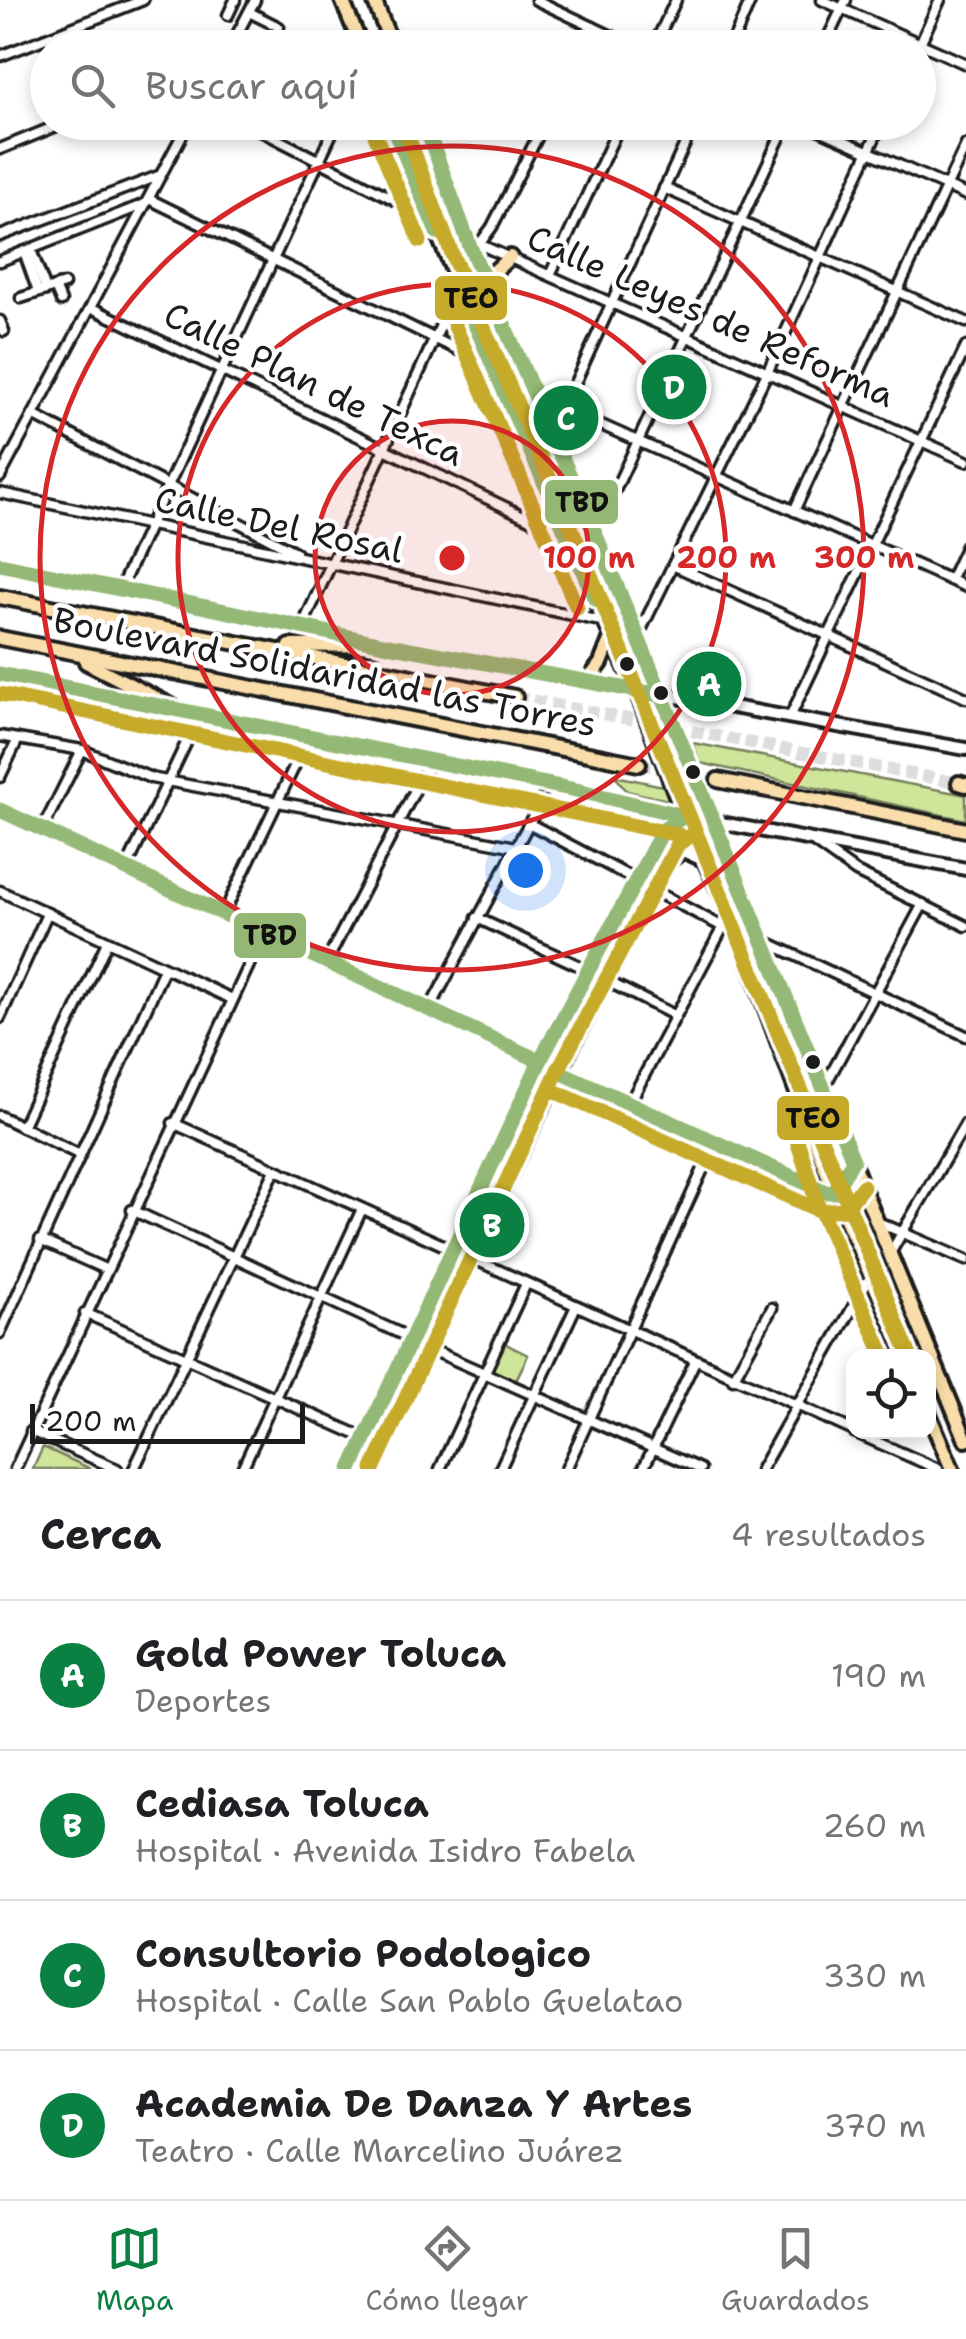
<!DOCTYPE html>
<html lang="es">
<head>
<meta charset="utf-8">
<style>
	body { margin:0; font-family:"Shantell Sans",sans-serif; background:#f6f6f6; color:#202124 }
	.controls { position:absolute; right:30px; bottom:30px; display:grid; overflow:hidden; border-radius:20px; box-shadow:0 5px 15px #0003 }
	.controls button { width:90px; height:90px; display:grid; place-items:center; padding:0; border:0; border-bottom:2px solid #e0e0e0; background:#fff; color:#202124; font:50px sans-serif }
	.scale { position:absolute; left:30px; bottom:25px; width:275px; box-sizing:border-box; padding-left:10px; border:5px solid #1c1c1c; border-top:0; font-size:28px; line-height:35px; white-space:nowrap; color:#1c1c1c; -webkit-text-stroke:8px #fff; paint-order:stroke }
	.you { position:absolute; left:525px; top:870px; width:35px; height:35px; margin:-25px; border:8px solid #fff; border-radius:50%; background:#1a73e8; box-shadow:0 0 0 15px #1a73e833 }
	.badge { display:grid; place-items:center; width:65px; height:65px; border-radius:50%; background:#0b8043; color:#fff; font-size:32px; font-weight:700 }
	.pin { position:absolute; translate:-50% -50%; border:5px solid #fff; box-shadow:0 2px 10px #0006 }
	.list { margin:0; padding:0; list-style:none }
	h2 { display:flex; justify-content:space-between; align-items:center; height:130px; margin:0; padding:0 40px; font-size:42px }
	h2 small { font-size:32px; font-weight:400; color:#757577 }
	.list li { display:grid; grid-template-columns:65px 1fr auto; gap:30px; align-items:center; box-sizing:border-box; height:150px; padding:0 40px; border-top:2px solid #e0e0e0 }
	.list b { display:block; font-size:38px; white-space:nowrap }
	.list p { margin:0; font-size:32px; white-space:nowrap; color:#757577 }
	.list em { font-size:32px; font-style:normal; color:#757577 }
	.icon { flex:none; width:55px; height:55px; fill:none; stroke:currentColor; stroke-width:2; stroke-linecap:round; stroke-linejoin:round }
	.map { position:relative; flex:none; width:966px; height:1469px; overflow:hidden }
	.search { position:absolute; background:#fff; box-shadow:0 5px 15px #0003; left:30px; right:30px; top:30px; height:110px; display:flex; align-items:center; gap:25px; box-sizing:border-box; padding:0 35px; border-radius:55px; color:#757577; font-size:38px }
	.sheet { height:730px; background:#fff }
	nav { display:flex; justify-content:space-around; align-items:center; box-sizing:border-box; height:140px; border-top:2px solid #e0e0e0; background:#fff; font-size:28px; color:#757577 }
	nav a { display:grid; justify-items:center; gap:5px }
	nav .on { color:#0b8043 }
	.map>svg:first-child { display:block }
	.green { fill:#cfe59a; stroke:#76805b; stroke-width:2.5 }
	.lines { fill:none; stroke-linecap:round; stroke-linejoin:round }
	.trunk-tunnel { stroke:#ddd; stroke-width:12; stroke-dasharray:12 6; stroke-linecap:butt }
	.minor-casing { stroke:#1c1c1c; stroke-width:15 }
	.secondary-casing { stroke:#1c1c1c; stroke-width:18 }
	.trunk-casing { stroke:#1c1c1c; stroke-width:20 }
	.minor { stroke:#fff; stroke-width:8 }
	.secondary { stroke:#fff; stroke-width:10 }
	.trunk { stroke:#f9deab; stroke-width:12 }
	.bus-1-casing { stroke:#fff; stroke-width:22 }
	.bus-2-casing { stroke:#fff; stroke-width:22 }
	.bus-1 { stroke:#94b874; stroke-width:15 }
	.bus-2 { stroke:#c6aa2a; stroke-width:15 }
	.ring { fill:none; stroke:#d62828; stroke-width:5 }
	.bus-dot { fill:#1c1c1c; stroke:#fff; stroke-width:4 }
	.labels { text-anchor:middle; stroke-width:9; stroke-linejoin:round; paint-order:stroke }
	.street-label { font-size:35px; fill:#1c1c1c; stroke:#fff }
	.centre { fill:#d62828; stroke:#fff; stroke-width:5 }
	.ring-label { font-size:30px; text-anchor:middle; font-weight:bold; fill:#d62828; stroke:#fff; stroke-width:9; stroke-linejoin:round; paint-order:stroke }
	.line-badge { stroke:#fff; stroke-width:4 }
	.pale-badge-label { font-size:28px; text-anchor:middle; font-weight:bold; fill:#111 }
</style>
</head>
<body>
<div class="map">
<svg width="966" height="1469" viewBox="0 0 966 1469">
	<rect width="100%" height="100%" fill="#fff"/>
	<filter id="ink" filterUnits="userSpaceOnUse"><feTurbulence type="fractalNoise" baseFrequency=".01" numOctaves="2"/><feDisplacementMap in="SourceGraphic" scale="20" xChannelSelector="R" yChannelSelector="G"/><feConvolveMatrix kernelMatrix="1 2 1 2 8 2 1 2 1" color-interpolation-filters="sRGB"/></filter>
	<g filter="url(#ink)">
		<g class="green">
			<path d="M 457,300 L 478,355 L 442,338 Z"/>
			<path d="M 693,743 L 966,795 L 966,820 L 700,763 Z"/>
			<path d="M 615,776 L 668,787 L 668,800 L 627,791 Z"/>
			<path d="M 504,1343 L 528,1355 L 515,1382 L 490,1371 Z"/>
			<path d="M 43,1447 L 91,1469 L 33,1469 Z"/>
		</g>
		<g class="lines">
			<g class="trunk-tunnel">
				<path d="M 515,697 L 959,783"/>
				<path d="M 639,764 L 718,780"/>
			</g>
			<g class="minor-casing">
				<g id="minor">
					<path d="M 536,0 L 637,48"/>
					<path d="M 822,0 L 966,64"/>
					<path d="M 249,12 L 279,27 L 270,48"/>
					<path d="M 228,15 L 235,0"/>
					<path d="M 230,48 L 255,0"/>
					<path d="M 583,48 L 593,27"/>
					<path d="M 653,48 L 676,0"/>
					<path d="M 730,48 L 751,0"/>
					<path d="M 823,48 L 846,0"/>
					<path d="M 918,48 L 940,0"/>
					<path d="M 0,56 L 143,0"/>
					<path d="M 244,122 L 399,202 L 425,203 L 451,195"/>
					<path d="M 518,122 L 540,133"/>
					<path d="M 802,122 L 966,195"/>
					<path d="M 0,149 L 66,122"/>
					<path d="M 664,188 L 966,322"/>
					<path d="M 149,199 L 491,366"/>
					<path d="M 436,225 L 966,461"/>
					<path d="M 0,236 L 161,175"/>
					<path d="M 31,250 L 46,290"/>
					<path d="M 24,252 L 38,292"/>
					<path d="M 0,261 L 145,204"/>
					<path d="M 451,265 L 481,242 L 492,227 L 545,122"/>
					<path d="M 550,275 L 621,122"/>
					<path d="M 55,287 L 61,301"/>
					<path d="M 21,298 L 64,284"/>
					<path d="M 92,308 L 563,535"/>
					<path d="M 0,321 L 4,331"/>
					<path d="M 536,396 L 966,587"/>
					<path d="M 563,409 L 695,122"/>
					<path d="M 33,415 L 295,552"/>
					<path d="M 0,477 L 189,122"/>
					<path d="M 0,493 L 605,622"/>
					<path d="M 794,511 L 966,145"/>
					<path d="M 595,533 L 787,122"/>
					<path d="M 673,565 L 966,698"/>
					<path d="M 950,580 L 966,546"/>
					<path d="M 120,589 L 337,122"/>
					<path d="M 302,627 L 459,286"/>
					<path d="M 638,636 L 767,373 L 882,122"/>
					<path d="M 791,715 L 966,347"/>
					<path d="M 0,736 L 82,750 L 151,778 L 516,847"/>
					<path d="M 0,777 L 18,739"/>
					<path d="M 0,810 L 826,1192 L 834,1192 L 851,1166"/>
					<path d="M 530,824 L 636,880"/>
					<path d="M 42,830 L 82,750"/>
					<path d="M 815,843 L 856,872 L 966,926"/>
					<path d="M 125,871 L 200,714"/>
					<path d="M 0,891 L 232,999"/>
					<path d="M 224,913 L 308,738"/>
					<path d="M 477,918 L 588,970"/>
					<path d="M 765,941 L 966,1036"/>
					<path d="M 326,963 L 430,761"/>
					<path d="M 607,981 L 676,1016"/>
					<path d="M 429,1010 L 542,799"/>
					<path d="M 0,1018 L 47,914"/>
					<path d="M 823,1089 L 923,904"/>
					<path d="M 629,1104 L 723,927 L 654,891"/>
					<path d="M 0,1116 L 78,1154"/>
					<path d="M 173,1123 L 854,1431"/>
					<path d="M 22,1127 L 107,942"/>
					<path d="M 132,1210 L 410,1338"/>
					<path d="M 880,1223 L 966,1260"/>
					<path d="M 40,1240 L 105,1269"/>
					<path d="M 892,1250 L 966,1123"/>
					<path d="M 85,1313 L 365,1438"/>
					<path d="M 0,1333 L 164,969"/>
					<path d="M 430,1349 L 700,1469"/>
					<path d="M 733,1379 L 772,1308"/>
					<path d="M 31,1431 L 117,1469"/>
					<path d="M 854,1432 L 938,1469"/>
					<path d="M 15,1469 L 264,933"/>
					<path d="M 134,1469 L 275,1170"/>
					<path d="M 242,1469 L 362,1209"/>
					<path d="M 440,1469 L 526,1284"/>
					<path d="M 500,1469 L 576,1306"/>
					<path d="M 566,1469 L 715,1143"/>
					<path d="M 643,1469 L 695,1361"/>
					<path d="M 761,1469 L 870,1277"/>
				</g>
			</g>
			<g class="secondary-casing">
				<g id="secondary">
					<path d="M 0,564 L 388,645 L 966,749"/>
					<path d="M 0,674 L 576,790 L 684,816 L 966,869"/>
					<path d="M 351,1469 L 540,1061 L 663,830 L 683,817"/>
					<path d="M 372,1469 L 560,1072 L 666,865 L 683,851 L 705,861"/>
				</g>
			</g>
			<g class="trunk-casing">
				<g id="trunk">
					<path d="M 342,0 L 362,48"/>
					<path d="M 374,0 L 393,48"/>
					<path d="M 391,122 L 542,484 L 637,692 L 684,816 L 734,923 L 834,1192 L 906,1356"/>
					<path d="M 424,122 L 471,249 L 595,533 L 966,1440"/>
					<path d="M 485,280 L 510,257"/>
					<path d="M 0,597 L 515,697"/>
					<path d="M 0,638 L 639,764"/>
					<path d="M 290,646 L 388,645"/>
					<path d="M 86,662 L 175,708"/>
					<path d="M 587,682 L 601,663 L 612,635"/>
					<path d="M 718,780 L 966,830"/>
					<path d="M 959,783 L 966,785"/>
					<path d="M 928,1412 L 952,1469"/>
				</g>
			</g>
			<use href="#minor" class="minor"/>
			<use href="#secondary" class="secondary"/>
			<use href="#trunk" class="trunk"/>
			<g class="bus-1-casing">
				<g id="bus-1">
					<path d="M 391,122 L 437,232"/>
					<path d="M 424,122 L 471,249 L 595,533 L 853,1160"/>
					<path d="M 471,315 L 595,599"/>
					<path d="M 0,564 L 388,645 L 660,695"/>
					<path d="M 0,674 L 576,790 L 684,816"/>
					<path d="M 0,810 L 540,1061"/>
					<path d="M 560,1072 L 826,1192 L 834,1192 L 853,1160"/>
					<path d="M 351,1469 L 540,1061 L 663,830 L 684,816"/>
				</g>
			</g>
			<g class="bus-2-casing">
				<g id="bus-2">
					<path d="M 405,129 L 453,257 L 577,541 L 910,1356"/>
					<path d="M 373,130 L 420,241"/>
					<path d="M 454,324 L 577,608"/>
					<path d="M 0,694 L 679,835"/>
					<path d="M 552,1090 L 820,1211 L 845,1209 L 863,1186"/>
					<path d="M 796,1137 L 816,1200 L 884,1356"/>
					<path d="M 373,1469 L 558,1070 L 678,844 L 695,833"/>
				</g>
			</g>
			<use href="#bus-1" class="bus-1"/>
			<use href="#bus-2" class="bus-2"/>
		</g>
	</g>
	<circle cx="452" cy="558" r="137" fill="#d62828" fill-opacity=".12"/>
	<g class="ring">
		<circle cx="452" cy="558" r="137"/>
		<circle cx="452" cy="558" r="274"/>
		<circle cx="452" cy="558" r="412"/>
	</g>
	<g class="bus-dot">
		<circle cx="627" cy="664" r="9"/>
		<circle cx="661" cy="693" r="9"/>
		<circle cx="693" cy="772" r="9"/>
		<circle cx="813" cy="1062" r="9"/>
	</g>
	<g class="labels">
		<g class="street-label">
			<text transform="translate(711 316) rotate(24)" y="12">Calle Leyes de Reforma</text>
			<text transform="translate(314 384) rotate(26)" y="12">Calle Plan de Texca</text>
			<text transform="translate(279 525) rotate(12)" y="12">Calle Del Rosal</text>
			<text transform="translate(325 672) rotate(11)" y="12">Boulevard Solidaridad las Torres</text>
		</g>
	</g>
	<circle cx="452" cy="558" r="15" class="centre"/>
	<g class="ring-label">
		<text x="589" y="568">100 m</text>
		<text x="726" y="568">200 m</text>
		<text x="864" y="568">300 m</text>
	</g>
	<g class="line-badge">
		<rect x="433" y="274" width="76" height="48" rx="10" fill="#c6aa2a"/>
		<rect x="543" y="478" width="77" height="48" rx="10" fill="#94b874"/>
		<rect x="232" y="911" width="76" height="49" rx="10" fill="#94b874"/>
		<rect x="775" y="1094" width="76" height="48" rx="10" fill="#c6aa2a"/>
	</g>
	<g class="pale-badge-label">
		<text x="471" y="308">TEO</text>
		<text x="582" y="512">TBD</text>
		<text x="270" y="945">TBD</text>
		<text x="813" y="1128">TEO</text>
	</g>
</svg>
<div class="controls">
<button><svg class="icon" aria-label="locate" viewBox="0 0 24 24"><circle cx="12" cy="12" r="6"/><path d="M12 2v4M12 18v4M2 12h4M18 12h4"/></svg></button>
</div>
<div class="scale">200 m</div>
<div class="you"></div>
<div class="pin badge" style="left:709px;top:684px">A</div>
<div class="pin badge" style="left:492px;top:1225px">B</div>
<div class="pin badge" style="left:566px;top:418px">C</div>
<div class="pin badge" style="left:674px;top:387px">D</div>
<div class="search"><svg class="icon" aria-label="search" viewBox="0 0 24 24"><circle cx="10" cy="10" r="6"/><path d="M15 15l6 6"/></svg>Buscar aquí</div>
</div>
<section class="sheet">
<h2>Cerca<small>4 resultados</small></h2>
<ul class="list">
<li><span class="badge">A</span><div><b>Gold Power Toluca</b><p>Deportes</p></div><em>190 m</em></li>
<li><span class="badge">B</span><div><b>Cediasa Toluca</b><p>Hospital · Avenida Isidro Fabela</p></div><em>260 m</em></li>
<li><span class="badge">C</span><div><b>Consultorio Podologico</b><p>Hospital · Calle San Pablo Guelatao</p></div><em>330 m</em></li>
<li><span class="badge">D</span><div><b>Academia De Danza Y Artes</b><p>Teatro · Calle Marcelino Juárez</p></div><em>370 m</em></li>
</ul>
</section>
<nav>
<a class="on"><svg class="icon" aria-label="map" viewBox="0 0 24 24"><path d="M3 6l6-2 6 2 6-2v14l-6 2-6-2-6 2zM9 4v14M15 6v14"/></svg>Mapa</a>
<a><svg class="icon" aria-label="directions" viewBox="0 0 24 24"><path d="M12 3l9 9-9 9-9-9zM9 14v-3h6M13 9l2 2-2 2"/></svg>Cómo llegar</a>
<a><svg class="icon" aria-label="saved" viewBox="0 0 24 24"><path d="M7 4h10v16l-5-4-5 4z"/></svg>Guardados</a>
</nav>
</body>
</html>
